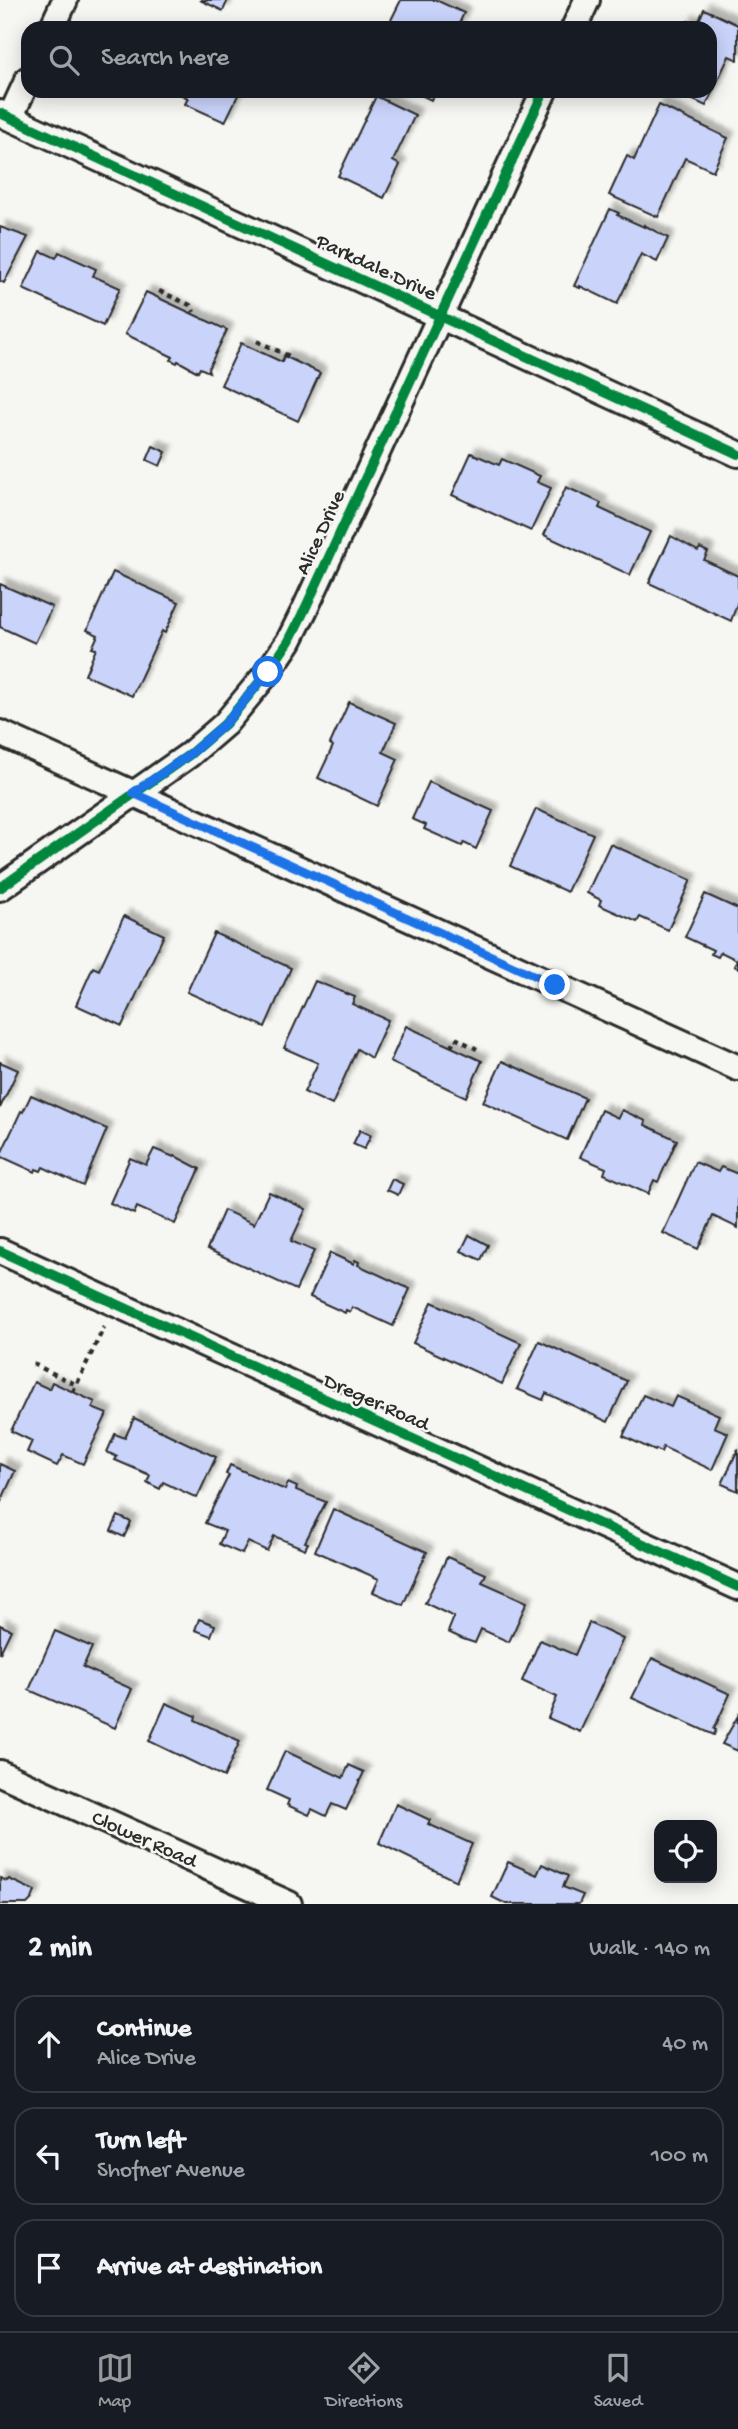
<!DOCTYPE html>
<html lang="en">
<head>
<meta charset="utf-8">
<style>
	body { margin:0; font-family:"Gochi Hand",sans-serif; background:#242831; color:#f1f3f6 }
	.controls { position:absolute; right:21px; bottom:21px; display:grid; overflow:hidden; border-radius:14px; box-shadow:0 4px 18px #0003 }
	.controls button { width:63px; height:63px; display:grid; place-items:center; padding:0; border:0; border-bottom:2px solid #363941; background:#171b24; color:#f1f3f6; font:35px sans-serif }
	.stop { position:absolute; width:21px; height:21px; margin:-16px; border:5px solid #1a73e8; border-radius:50%; background:#fff }
	.stop.end { background:#1a73e8; border-color:#fff; box-shadow:0 2px 7px #0008 }
	.list { margin:0; padding:0; list-style:none }
	h2 { display:flex; justify-content:space-between; align-items:center; height:91px; margin:0; padding:0 28px; font-size:30px }
	h2 small { font-size:23px; font-weight:400; color:#9ea1a6 }
	.list li { display:grid; grid-template-columns:46px 1fr auto; gap:21px; align-items:center; box-sizing:border-box; height:98px; margin:0 14px 14px; padding:0 14px; border:2px solid #363941; border-radius:21px }
	.list b { display:block; font-size:26px; white-space:nowrap }
	.list p { margin:0; font-size:23px; white-space:nowrap; color:#9ea1a6 }
	.list em { font-size:23px; font-style:normal; color:#9ea1a6 }
	.icon { flex:none; width:38px; height:38px; fill:none; stroke:currentColor; stroke-width:2; stroke-linecap:round; stroke-linejoin:round }
	.map { position:relative; flex:none; width:738px; height:1904px; overflow:hidden }
	.search { position:absolute; background:#171b24; box-shadow:0 4px 18px #0003; left:21px; right:21px; top:21px; height:77px; display:flex; align-items:center; gap:18px; box-sizing:border-box; padding:0 24px; border-radius:21px; color:#9ea1a6; font-size:26px }
	.sheet { height:427px; background:#171b24 }
	nav { display:flex; justify-content:space-around; align-items:center; box-sizing:border-box; height:98px; border-top:2px solid #363941; background:#171b24; font-size:19px; color:#9ea1a6 }
	nav a { display:grid; justify-items:center; gap:4px }
	nav .on { color:#98999b }
	.map>svg:first-child { display:block }
	.building { fill:#cad4fb; stroke:#2b2b2b; stroke-width:2; filter:url(#shadow) }
	.lines { fill:none; stroke-linecap:round; stroke-linejoin:round }
	.street-casing { stroke:#2b2b2b; stroke-width:30 }
	.path { stroke:#2b2b2b; stroke-width:4.5; stroke-dasharray:5 5; stroke-linecap:butt }
	.street { stroke:#f6f6f2; stroke-width:24 }
	.cycleway-casing { stroke:#f6f6f2; stroke-width:15 }
	.cycleway { stroke:#00873e; stroke-width:10 }
	.route { stroke:#1a73e8; stroke-width:9 }
	.labels { text-anchor:middle; stroke-width:5; stroke-linejoin:round; paint-order:stroke }
	.street-label { font-size:21px; fill:#2b2b2b; stroke:#f6f6f2 }
</style>
</head>
<body>
<div class="map">
<svg width="738" height="1904" viewBox="0 0 738 1904">
	<defs>
		<filter id="shadow"><feDropShadow dx="6" dy="-6" stdDeviation="2" flood-color="#0004"/></filter>
	</defs>
	<rect width="100%" height="100%" fill="#f6f6f2"/>
	<filter id="ink" filterUnits="userSpaceOnUse"><feTurbulence type="fractalNoise" baseFrequency=".0143" numOctaves="2"/><feDisplacementMap in="SourceGraphic" scale="14" xChannelSelector="R" yChannelSelector="G"/><feConvolveMatrix kernelMatrix="1 2 1 2 8 2 1 2 1" color-interpolation-filters="sRGB"/></filter>
	<g filter="url(#ink)">
		<g class="building">
			<path d="M 200,0 L 228,0 L 223,11 Z"/>
			<path d="M 401,0 L 436,0 L 464,13 L 457,28 L 387,28 Z"/>
			<path d="M 704,9 L 738,25 L 738,60 L 729,56 L 706,106 L 674,91 L 710,91 L 710,28 L 685,28 L 688,21 L 697,25 Z"/>
			<path d="M 174,91 L 240,91 L 225,122 L 185,104 L 188,98 Z"/>
			<path d="M 413,91 L 435,91 L 431,100 Z"/>
			<path d="M 376,96 L 415,115 L 393,161 L 400,165 L 384,198 L 338,176 Z"/>
			<path d="M 659,105 L 728,138 L 713,171 L 685,158 L 658,217 L 609,195 L 627,156 L 634,160 Z"/>
			<path d="M 610,209 L 619,213 L 617,215 L 644,227 L 644,225 L 668,238 L 657,262 L 641,254 L 617,304 L 580,286 L 580,288 L 574,286 Z"/>
			<path d="M 0,227 L 28,237 L 4,283 L 0,281 Z"/>
			<path d="M 41,251 L 56,258 L 59,252 L 96,269 L 93,276 L 120,288 L 103,326 L 23,289 Z"/>
			<path d="M 146,292 L 227,330 L 208,369 L 209,372 L 200,368 L 198,372 L 178,361 L 177,363 L 171,360 L 173,357 L 125,334 Z"/>
			<path d="M 241,343 L 282,362 L 284,356 L 320,373 L 298,421 L 221,385 Z"/>
			<path d="M 153,446 L 166,452 L 160,466 L 147,460 Z"/>
			<path d="M 471,453 L 499,465 L 502,459 L 540,476 L 537,482 L 551,488 L 531,531 L 452,495 Z"/>
			<path d="M 566,487 L 601,503 L 599,508 L 650,532 L 630,575 L 544,535 Z"/>
			<path d="M 671,536 L 698,551 L 700,548 L 708,552 L 704,560 L 738,576 L 738,601 L 731,621 L 649,583 Z"/>
			<path d="M 113,572 L 179,602 L 165,633 L 162,631 L 132,696 L 85,675 L 96,649 L 92,648 L 98,635 L 87,630 Z"/>
			<path d="M 0,584 L 52,607 L 35,643 L 0,627 Z"/>
			<path d="M 349,702 L 396,723 L 383,752 L 398,759 L 377,806 L 318,778 L 333,746 L 330,744 Z"/>
			<path d="M 429,782 L 493,811 L 476,849 L 464,843 L 462,846 L 424,829 L 426,825 L 412,819 Z"/>
			<path d="M 536,809 L 593,834 L 567,892 L 510,866 Z"/>
			<path d="M 610,844 L 691,880 L 668,930 L 640,917 L 637,922 L 599,905 L 601,900 L 587,893 Z"/>
			<path d="M 705,894 L 738,909 L 738,968 L 734,966 L 737,960 L 721,952 L 718,957 L 711,954 L 713,950 L 685,937 Z"/>
			<path d="M 124,916 L 164,935 L 122,1026 L 76,1005 L 93,967 L 99,970 Z"/>
			<path d="M 214,933 L 291,968 L 265,1027 L 187,992 Z"/>
			<path d="M 315,981 L 355,997 L 352,1004 L 388,1020 L 371,1058 L 357,1049 L 332,1105 L 304,1092 L 318,1063 L 284,1048 Z"/>
			<path d="M 406,1026 L 482,1061 L 466,1097 L 390,1062 Z"/>
			<path d="M 502,1061 L 585,1098 L 567,1140 L 483,1102 Z"/>
			<path d="M 0,1062 L 18,1070 L 0,1108 Z"/>
			<path d="M 31,1095 L 107,1129 L 83,1186 L 43,1167 L 41,1171 L 36,1169 L 35,1172 L 0,1156 L 21,1111 L 23,1112 Z"/>
			<path d="M 601,1110 L 618,1118 L 622,1110 L 646,1121 L 645,1125 L 677,1140 L 658,1182 L 654,1180 L 648,1194 L 604,1174 L 606,1168 L 580,1157 Z"/>
			<path d="M 360,1130 L 371,1135 L 364,1149 L 353,1144 Z"/>
			<path d="M 154,1149 L 174,1157 L 175,1156 L 200,1169 L 175,1224 L 137,1207 L 134,1214 L 110,1203 L 130,1158 L 146,1165 Z"/>
			<path d="M 695,1162 L 718,1172 L 721,1167 L 738,1174 L 738,1228 L 713,1216 L 698,1249 L 663,1233 Z"/>
			<path d="M 392,1179 L 403,1184 L 398,1195 L 387,1190 Z"/>
			<path d="M 269,1192 L 306,1209 L 291,1241 L 314,1251 L 296,1290 L 207,1249 L 224,1210 L 254,1224 Z"/>
			<path d="M 469,1235 L 488,1245 L 481,1260 L 461,1251 Z"/>
			<path d="M 330,1253 L 354,1264 L 355,1260 L 359,1262 L 358,1265 L 410,1289 L 393,1326 L 352,1307 L 350,1312 L 346,1310 L 345,1313 L 310,1297 Z"/>
			<path d="M 432,1302 L 521,1343 L 502,1384 L 413,1343 Z"/>
			<path d="M 539,1341 L 627,1381 L 608,1422 L 546,1393 L 543,1400 L 517,1389 Z"/>
			<path d="M 34,1382 L 49,1389 L 52,1382 L 95,1402 L 92,1408 L 107,1414 L 83,1464 L 63,1455 L 57,1466 L 27,1452 L 32,1441 L 11,1431 Z"/>
			<path d="M 643,1395 L 671,1407 L 676,1396 L 719,1415 L 714,1427 L 728,1433 L 712,1470 L 663,1447 L 661,1452 L 656,1449 L 655,1451 L 623,1436 Z"/>
			<path d="M 134,1418 L 216,1457 L 197,1498 L 163,1482 L 160,1489 L 154,1486 L 147,1482 L 150,1475 L 115,1460 L 117,1457 L 107,1452 L 115,1434 L 125,1438 Z"/>
			<path d="M 738,1449 L 738,1491 L 722,1484 Z"/>
			<path d="M 0,1464 L 15,1471 L 0,1504 Z"/>
			<path d="M 230,1465 L 285,1490 L 288,1483 L 297,1487 L 296,1490 L 326,1502 L 305,1542 L 308,1543 L 305,1549 L 274,1536 L 267,1551 L 248,1542 L 242,1554 L 219,1544 L 225,1531 L 205,1523 L 229,1475 L 226,1474 Z"/>
			<path d="M 333,1509 L 427,1552 L 403,1605 L 373,1592 L 379,1579 L 315,1551 Z"/>
			<path d="M 118,1516 L 131,1522 L 124,1537 L 111,1531 Z"/>
			<path d="M 447,1557 L 486,1574 L 482,1582 L 527,1602 L 509,1642 L 481,1629 L 475,1643 L 463,1639 L 448,1632 L 454,1617 L 425,1603 Z"/>
			<path d="M 199,1619 L 215,1625 L 211,1636 L 195,1630 Z"/>
			<path d="M 589,1623 L 623,1639 L 580,1732 L 548,1718 L 557,1697 L 522,1681 L 540,1640 L 575,1655 Z"/>
			<path d="M 0,1625 L 11,1630 L 0,1653 Z"/>
			<path d="M 55,1631 L 92,1647 L 83,1667 L 132,1689 L 115,1728 L 29,1690 Z"/>
			<path d="M 652,1658 L 730,1694 L 714,1729 L 716,1730 L 714,1735 L 632,1698 Z"/>
			<path d="M 166,1703 L 196,1716 L 195,1720 L 240,1741 L 224,1777 L 149,1741 Z"/>
			<path d="M 738,1716 L 738,1751 L 722,1744 Z"/>
			<path d="M 285,1751 L 343,1778 L 349,1765 L 364,1772 L 346,1810 L 332,1804 L 326,1816 L 312,1809 L 309,1815 L 287,1805 L 289,1800 L 267,1790 Z"/>
			<path d="M 396,1804 L 430,1820 L 428,1824 L 472,1844 L 456,1881 L 379,1843 Z"/>
			<path d="M 508,1862 L 537,1875 L 542,1864 L 568,1876 L 563,1887 L 583,1895 L 579,1904 L 506,1904 L 492,1897 Z"/>
			<path d="M 0,1878 L 7,1881 L 9,1879 L 35,1891 L 32,1899 L 27,1904 L 0,1904 Z"/>
		</g>
		<g class="lines">
			<g class="street-casing">
				<g id="street">
					<path d="M 52,28 L 65,0"/>
					<path d="M 574,28 L 587,0"/>
					<path d="M 0,113 L 738,454"/>
					<path d="M 10,118 L 28,79"/>
					<path d="M 0,733 L 738,1068"/>
					<path d="M 0,888 L 189,755 L 225,724 L 268,672 L 289,641 L 305,609 L 544,91"/>
					<path d="M 0,1251 L 738,1587"/>
					<path d="M 0,1773 L 289,1904"/>
				</g>
			</g>
			<g class="path">
				<path d="M 159,291 L 190,305 L 194,312"/>
				<path d="M 257,341 L 291,357"/>
				<path d="M 451,1047 L 455,1038 L 477,1049"/>
				<path d="M 33,1364 L 77,1385"/>
				<path d="M 73,1392 L 104,1327"/>
			</g>
			<use href="#street" class="street"/>
			<g class="cycleway-casing">
				<g id="cycleway">
					<path d="M 0,113 L 738,454"/>
					<path d="M 0,888 L 189,755 L 225,724 L 268,672 L 289,641 L 305,609 L 544,91"/>
					<path d="M 0,1251 L 738,1587"/>
				</g>
			</g>
			<use href="#cycleway" class="cycleway"/>
		</g>
	</g>
	<g class="lines" filter="url(#ink)">
		<path class="route" d="M 268,672 L 225,724 L 189,755 L 133,793 L 555,985"/>
	</g>
	<g class="labels">
		<g class="street-label">
			<text transform="translate(377 266) rotate(25)" y="7">Parkdale Drive</text>
			<text transform="translate(319 532) rotate(-65)" y="7">Alice Drive</text>
			<text transform="translate(377 1401) rotate(24)" y="7">Dreger Road</text>
			<text transform="translate(145 1838) rotate(24)" y="7">Clower Road</text>
		</g>
	</g>
</svg>
<div class="controls">
<button><svg class="icon" aria-label="locate" viewBox="0 0 24 24"><circle cx="12" cy="12" r="6"/><path d="M12 2v4M12 18v4M2 12h4M18 12h4"/></svg></button>
</div>
<div class="stop" style="left:268px;top:672px"></div>
<div class="stop end" style="left:555px;top:985px"></div>
<div class="search"><svg class="icon" aria-label="search" viewBox="0 0 24 24"><circle cx="10" cy="10" r="6"/><path d="M15 15l6 6"/></svg>Search here</div>
</div>
<section class="sheet">
<h2>2 min<small>Walk · 140 m</small></h2>
<ul class="list">
<li><svg class="icon" aria-label="ahead" viewBox="0 0 24 24"><path d="M12 20V5M6 11l6-6 6 6"/></svg><div><b>Continue</b><p>Alice Drive</p></div><em>40 m</em></li>
<li><svg class="icon" aria-label="left" viewBox="0 0 24 24"><path d="M17 20v-9H6M10 6l-5 5 5 5"/></svg><div><b>Turn left</b><p>Shofner Avenue</p></div><em>100 m</em></li>
<li><svg class="icon" aria-label="arrive" viewBox="0 0 24 24"><path d="M6 21V4h12l-3 4 3 4H6"/></svg><div><b>Arrive at destination</b></div></li>
</ul>
</section>
<nav>
<a class="on"><svg class="icon" aria-label="map" viewBox="0 0 24 24"><path d="M3 6l6-2 6 2 6-2v14l-6 2-6-2-6 2zM9 4v14M15 6v14"/></svg>Map</a>
<a><svg class="icon" aria-label="directions" viewBox="0 0 24 24"><path d="M12 3l9 9-9 9-9-9zM9 14v-3h6M13 9l2 2-2 2"/></svg>Directions</a>
<a><svg class="icon" aria-label="saved" viewBox="0 0 24 24"><path d="M7 4h10v16l-5-4-5 4z"/></svg>Saved</a>
</nav>
</body>
</html>
